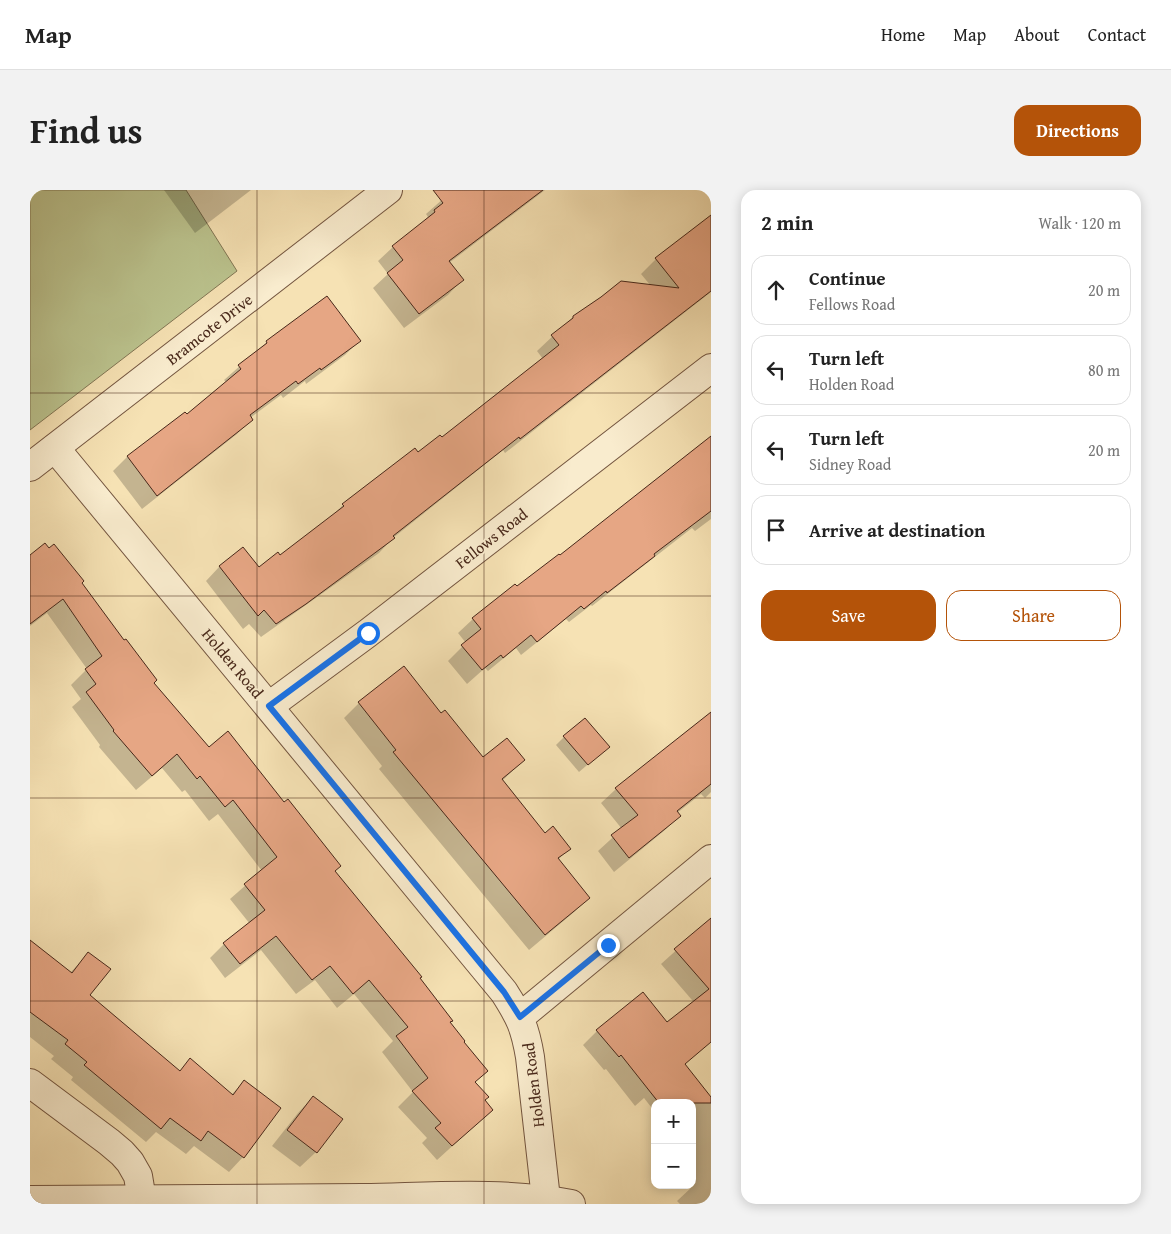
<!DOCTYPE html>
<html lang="en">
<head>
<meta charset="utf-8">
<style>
	body { margin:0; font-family:"Gentium Book Plus",serif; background:#f2f2f2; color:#222 }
	.controls { position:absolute; right:15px; bottom:15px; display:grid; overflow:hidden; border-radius:10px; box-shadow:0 2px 12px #0003 }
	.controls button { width:45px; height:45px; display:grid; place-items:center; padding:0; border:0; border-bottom:1px solid #e0e0e0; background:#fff; color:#222; font:25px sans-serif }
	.stop { position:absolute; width:15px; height:15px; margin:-11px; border:4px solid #1a73e8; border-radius:50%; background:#fff }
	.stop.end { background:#1a73e8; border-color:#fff; box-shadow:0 1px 5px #0008 }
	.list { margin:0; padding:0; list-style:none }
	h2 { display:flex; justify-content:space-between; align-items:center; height:65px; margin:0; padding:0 20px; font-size:21px }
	h2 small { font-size:16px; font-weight:400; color:#767676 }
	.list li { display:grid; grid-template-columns:32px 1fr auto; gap:15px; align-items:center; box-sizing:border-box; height:70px; margin:0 10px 10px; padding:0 10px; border:1px solid #e0e0e0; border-radius:15px }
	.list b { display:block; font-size:19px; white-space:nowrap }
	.list p { margin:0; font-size:16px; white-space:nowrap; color:#767676 }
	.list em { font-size:16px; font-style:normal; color:#767676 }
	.actions { display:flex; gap:10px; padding:15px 20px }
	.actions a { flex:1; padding:11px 0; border:1px solid #b45309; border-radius:15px; text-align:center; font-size:18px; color:#b45309 }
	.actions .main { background:#b45309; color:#fff }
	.icon { flex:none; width:28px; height:28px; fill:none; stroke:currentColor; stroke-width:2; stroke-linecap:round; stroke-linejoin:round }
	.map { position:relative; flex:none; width:681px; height:1014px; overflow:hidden; border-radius:15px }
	header { display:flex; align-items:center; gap:30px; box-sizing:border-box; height:70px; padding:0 25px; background:#fff; border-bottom:1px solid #e0e0e0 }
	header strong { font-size:24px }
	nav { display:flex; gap:28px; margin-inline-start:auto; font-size:18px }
	.intro { display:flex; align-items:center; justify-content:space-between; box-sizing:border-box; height:120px; padding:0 30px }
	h1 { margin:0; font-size:35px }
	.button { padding:12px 22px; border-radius:15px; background:#b45309; color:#fff; font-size:18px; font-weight:700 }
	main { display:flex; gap:30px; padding:0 30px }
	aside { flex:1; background:#fff; border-radius:15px; box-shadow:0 2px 12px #0003 }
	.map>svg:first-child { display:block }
	.green { fill:#bbc38e; stroke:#827654 }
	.shadow { fill:#0003 }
	.building { fill:#e6a684; stroke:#48281a }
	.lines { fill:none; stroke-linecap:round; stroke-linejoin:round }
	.street-casing { stroke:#745640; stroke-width:30 }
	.street { stroke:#f9ecce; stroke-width:28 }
	.route { stroke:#1a73e8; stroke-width:6 }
	.grid { fill:none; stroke:#48281a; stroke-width:1; stroke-opacity:0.55 }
	.labels { text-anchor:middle; stroke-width:4; stroke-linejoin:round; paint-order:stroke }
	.street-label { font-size:16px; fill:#48281a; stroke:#f9ecce }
</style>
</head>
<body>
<header>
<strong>Map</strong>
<nav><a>Home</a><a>Map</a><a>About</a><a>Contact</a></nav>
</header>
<div class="intro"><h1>Find us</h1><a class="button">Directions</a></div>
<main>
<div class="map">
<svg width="681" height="1014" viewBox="0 0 681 1014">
	<rect width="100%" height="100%" fill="#f6e2b4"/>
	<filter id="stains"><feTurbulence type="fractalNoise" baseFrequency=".004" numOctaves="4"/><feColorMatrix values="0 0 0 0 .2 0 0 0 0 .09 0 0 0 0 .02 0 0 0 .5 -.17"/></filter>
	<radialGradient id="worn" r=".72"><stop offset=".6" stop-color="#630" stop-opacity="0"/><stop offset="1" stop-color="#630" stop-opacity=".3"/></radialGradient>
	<path class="green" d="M 0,0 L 156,0 L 207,81 L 0,240 Z"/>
	<g class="shadow">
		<path d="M 134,0 L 221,0 L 165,43 Z"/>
		<path d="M 423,0 L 515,0 L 419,73 L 432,90 L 418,105 L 374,138 L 343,98 L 358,84 L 348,71 L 363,57 L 391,34 L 398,27 L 396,24 Z"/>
		<path d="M 681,26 L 681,102 L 517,230 L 475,263 L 473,260 L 363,348 L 349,363 L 231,447 L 219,434 L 213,439 L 176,391 L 190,376 L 229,379 L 249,366 L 302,326 L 313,315 L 411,248 L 513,169 L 507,161 L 544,126 L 621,96 L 611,84 L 626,69 Z"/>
		<path d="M 330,150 L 315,165 L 276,194 L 275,191 L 253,208 L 251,205 L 220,228 L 222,229 L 207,244 L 112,319 L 83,281 L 97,267 L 155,223 L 157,225 L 197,193 L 194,190 L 237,152 Z"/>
		<path d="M 681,248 L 681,329 L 665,341 L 662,338 L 562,416 L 561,415 L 539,432 L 536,429 L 491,465 L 486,458 L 458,481 L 455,478 L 437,494 L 418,471 L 436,453 L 428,443 L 443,429 L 485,396 L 487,398 L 530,367 Z"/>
		<path d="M 0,366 L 50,393 L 123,493 L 179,559 L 303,682 L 388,788 L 419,833 L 444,892 L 453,910 L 462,920 L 407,970 L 392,953 L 397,948 L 368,917 L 383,902 L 352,862 L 363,851 L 324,804 L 307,818 L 285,790 L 266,804 L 231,760 L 195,788 L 180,768 L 194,754 L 220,734 L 200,709 L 232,681 L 188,624 L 179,631 L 155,600 L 152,602 L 132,578 L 106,600 L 69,557 L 70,555 L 42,517 L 51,509 L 41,495 L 57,479 L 17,423 L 0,436 Z"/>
		<path d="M 329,513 L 411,525 L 453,569 L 494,570 L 472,591 L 515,644 L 539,658 L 528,670 L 559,708 L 543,723 L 499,760 L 349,579 L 352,576 L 314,528 Z"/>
		<path d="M 681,523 L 681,602 L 675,608 L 671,604 L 647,623 L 649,626 L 635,640 L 584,682 L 568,661 L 592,639 L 571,613 L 586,599 Z"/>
		<path d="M 534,547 L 570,564 L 549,582 L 526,555 Z"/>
		<path d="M 681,729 L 681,818 L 674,824 L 631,774 Z"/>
		<path d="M 0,752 L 40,783 L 58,764 L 58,806 L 149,882 L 160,870 L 201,905 L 214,892 L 249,918 L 213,967 L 199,982 L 164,956 L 156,964 L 126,942 L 116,952 L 41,890 L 43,887 L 21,869 L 24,866 L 0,847 Z"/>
		<path d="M 567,841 L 654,874 L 681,912 L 681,1014 L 650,1014 L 647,1011 L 663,996 L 662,978 L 666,974 L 662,969 L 662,913 L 625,913 L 625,922 L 614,908 L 605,916 L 576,879 L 574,880 L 553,855 Z"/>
		<path d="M 283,907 L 311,929 L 286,962 L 270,977 L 242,956 L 268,923 Z"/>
	</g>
	<g class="building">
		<path d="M 403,0 L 513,0 L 419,71 L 434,90 L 389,124 L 357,83 L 373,70 L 362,56 L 405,22 L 404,20 L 413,13 Z"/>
		<path d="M 681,25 L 681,101 L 490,249 L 489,247 L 363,346 L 365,348 L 276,414 L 246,434 L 234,420 L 228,426 L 189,376 L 213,357 L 229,377 L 248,362 L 250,365 L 314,316 L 312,314 L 385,258 L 388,262 L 410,245 L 412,247 L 529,155 L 521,145 L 543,128 L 543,126 L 571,107 L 591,91 L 649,98 L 625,68 Z"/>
		<path d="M 297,106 L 331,151 L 291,180 L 290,178 L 268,194 L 266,191 L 220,225 L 223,230 L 127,306 L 97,266 L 155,222 L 157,224 L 211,179 L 208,175 L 237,153 L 236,151 Z"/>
		<path d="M 681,246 L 681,321 L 624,364 L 625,366 L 577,403 L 576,401 L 554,419 L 551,416 L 507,452 L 501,445 L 473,468 L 471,465 L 452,480 L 431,455 L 451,439 L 442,428 L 485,394 L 487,396 L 529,364 L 530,365 Z"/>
		<path d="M 15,353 L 19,358 L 24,354 L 54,391 L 52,393 L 94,450 L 96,449 L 127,490 L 124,493 L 179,557 L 198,541 L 254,612 L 258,609 L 311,676 L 305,681 L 392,787 L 390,788 L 423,831 L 420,832 L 435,851 L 434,852 L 458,881 L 445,892 L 459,907 L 455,910 L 463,920 L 422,956 L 405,938 L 411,933 L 382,901 L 398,888 L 366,846 L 378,837 L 339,790 L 323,804 L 300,776 L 282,790 L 246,746 L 210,774 L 193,753 L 235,720 L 214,694 L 247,667 L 203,610 L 195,617 L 170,586 L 167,589 L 147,564 L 122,586 L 83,541 L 84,540 L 56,502 L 66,494 L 55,479 L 72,466 L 33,409 L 0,434 L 0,365 Z"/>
		<path d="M 374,476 L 411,523 L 415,520 L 453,567 L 477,548 L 495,570 L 472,589 L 515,643 L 523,636 L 541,659 L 528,668 L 560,708 L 515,745 L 363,562 L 366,560 L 328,512 Z"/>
		<path d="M 681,522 L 681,594 L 647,621 L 651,626 L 599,668 L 581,645 L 608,625 L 585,598 Z"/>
		<path d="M 555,528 L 580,557 L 558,575 L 533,546 Z"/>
		<path d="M 681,728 L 681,852 L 655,874 L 681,907 L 681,913 L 629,913 L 591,865 L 589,867 L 566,840 L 613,802 L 637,832 L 679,799 L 644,759 Z"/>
		<path d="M 0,750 L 42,783 L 58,762 L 81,779 L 60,805 L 150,881 L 160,868 L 203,905 L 214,890 L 251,918 L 214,968 L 178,941 L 171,951 L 140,928 L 131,939 L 54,875 L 57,872 L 35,854 L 38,850 L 0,822 Z"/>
		<path d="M 283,906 L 313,929 L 287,963 L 257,940 Z"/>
	</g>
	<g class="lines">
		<g class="street-casing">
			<g id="street">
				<path d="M 25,258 L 474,802 C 490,827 495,837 500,867 L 516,1009"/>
				<path d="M 0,277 L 358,0"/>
				<path d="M 239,516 L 338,443 L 681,178"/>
				<path d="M 490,827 L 681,669"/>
				<path d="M 0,893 L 79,952 L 92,963 L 100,972 L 108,986 L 112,1010"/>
				<path d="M 0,1010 C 111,1010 222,1009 333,1008 C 401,1007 473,1001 541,1014"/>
			</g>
		</g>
		<use href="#street" class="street"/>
	</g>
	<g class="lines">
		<path class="route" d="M 338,443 L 239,516 L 474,802 L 490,827 L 578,755"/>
	</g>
	<path class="grid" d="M 227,0 L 227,1014M 454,0 L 454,1014M 0,203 L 681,203M 0,406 L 681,406M 0,608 L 681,608M 0,811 L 681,811"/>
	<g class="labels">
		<g class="street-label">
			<text transform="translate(179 139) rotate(-38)" y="6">Bramcote Drive</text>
			<text transform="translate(461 348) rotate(-38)" y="6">Fellows Road</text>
			<text transform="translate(203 473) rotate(50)" y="6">Holden Road</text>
			<text transform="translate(503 895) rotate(-97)" y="6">Holden Road</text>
		</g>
	</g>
	<rect width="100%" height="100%" filter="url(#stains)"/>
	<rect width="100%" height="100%" fill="url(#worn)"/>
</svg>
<div class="controls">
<button>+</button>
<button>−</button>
</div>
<div class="stop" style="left:338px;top:443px"></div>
<div class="stop end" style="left:578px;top:755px"></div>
</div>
<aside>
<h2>2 min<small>Walk · 120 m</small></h2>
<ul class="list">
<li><svg class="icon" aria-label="ahead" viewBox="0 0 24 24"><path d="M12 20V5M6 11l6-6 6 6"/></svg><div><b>Continue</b><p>Fellows Road</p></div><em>20 m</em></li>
<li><svg class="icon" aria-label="left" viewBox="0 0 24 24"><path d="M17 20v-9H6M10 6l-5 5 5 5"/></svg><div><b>Turn left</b><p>Holden Road</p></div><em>80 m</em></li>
<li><svg class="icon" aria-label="left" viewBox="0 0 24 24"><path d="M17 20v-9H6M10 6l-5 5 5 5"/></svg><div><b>Turn left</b><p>Sidney Road</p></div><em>20 m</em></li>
<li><svg class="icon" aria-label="arrive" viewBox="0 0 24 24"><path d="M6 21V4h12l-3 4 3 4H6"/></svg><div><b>Arrive at destination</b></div></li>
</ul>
<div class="actions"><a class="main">Save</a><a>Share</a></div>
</aside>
</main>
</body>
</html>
